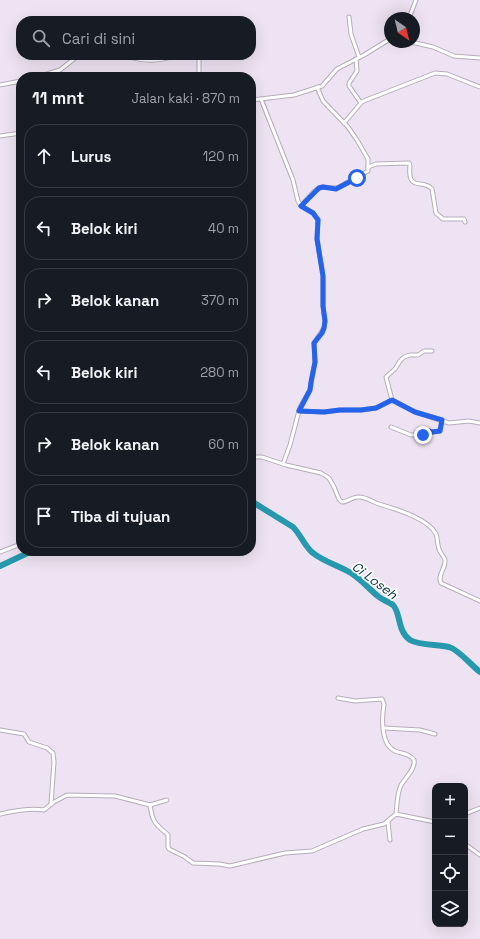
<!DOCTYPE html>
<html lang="id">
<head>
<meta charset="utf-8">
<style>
	body { margin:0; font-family:"Space Grotesk",sans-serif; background:#20242c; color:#f1f3f6 }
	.controls { position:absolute; right:12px; bottom:12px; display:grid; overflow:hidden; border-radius:8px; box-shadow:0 4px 16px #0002 }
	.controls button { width:36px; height:36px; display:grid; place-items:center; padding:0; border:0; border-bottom:1px solid #363941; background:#171b24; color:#f1f3f6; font:20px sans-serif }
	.compass { position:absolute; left:384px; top:12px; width:36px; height:36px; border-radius:50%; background:#171b24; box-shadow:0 4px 16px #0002; rotate:145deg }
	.stop { position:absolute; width:12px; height:12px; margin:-9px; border:3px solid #2563eb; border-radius:50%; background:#fff }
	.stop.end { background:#2563eb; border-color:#fff; box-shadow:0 1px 4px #0008 }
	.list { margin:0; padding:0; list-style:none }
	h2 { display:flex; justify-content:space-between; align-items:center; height:52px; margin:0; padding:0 16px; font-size:17px }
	h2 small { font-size:13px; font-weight:400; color:#9ea1a6 }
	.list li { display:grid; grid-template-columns:26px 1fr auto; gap:12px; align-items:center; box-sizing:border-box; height:64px; margin:0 8px 8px; padding:0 8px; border:1px solid #363941; border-radius:16px }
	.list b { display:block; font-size:15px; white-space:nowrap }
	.list em { font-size:13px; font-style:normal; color:#9ea1a6 }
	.icon { flex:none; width:22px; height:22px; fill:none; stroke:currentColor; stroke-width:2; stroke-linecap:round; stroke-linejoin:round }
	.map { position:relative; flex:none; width:480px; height:939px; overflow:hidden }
	.search { position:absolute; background:#171b24; box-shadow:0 4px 16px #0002; left:16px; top:16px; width:240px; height:44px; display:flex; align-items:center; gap:10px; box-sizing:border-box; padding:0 14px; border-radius:16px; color:#9ea1a6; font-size:15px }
	.panel { position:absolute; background:#171b24; box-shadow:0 4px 16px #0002; left:16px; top:72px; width:240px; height:484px; border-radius:16px }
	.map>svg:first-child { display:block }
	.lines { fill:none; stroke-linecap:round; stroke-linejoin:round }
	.river { stroke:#2699ae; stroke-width:6 }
	.minor-casing { stroke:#b6acba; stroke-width:5 }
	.minor { stroke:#fff; stroke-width:3 }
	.route { stroke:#2563eb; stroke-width:5 }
	.labels { text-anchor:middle; stroke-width:3.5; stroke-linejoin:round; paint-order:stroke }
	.water-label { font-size:13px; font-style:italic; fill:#00343d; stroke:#fff }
</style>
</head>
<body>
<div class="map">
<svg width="480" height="939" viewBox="0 0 480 939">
	<rect width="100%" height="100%" fill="#eee3f2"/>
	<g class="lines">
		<g class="river">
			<path d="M 251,501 L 293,527 C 301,535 305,547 313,553 C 324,562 340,566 351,573 C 362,580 370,590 379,597 C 383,600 389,602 393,605 C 401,613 397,631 410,640 C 420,646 438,644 449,647 C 459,650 471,665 480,672"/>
			<path d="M 0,566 L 32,551"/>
		</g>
		<g class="minor-casing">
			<g id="minor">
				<path d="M 349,17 L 351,34 L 359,57"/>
				<path d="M 409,18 L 416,0"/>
				<path d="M 411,42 L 433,47 L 454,56 L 480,58"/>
				<path d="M 86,55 L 93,55"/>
				<path d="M 124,55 C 143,62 158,62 177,55"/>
				<path d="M 199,55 L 199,77"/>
				<path d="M 37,77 L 60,70 L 79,55"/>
				<path d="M 0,85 L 21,81"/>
				<path d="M 261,99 L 293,180 L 298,201 L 301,206 L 313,213 L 318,219 L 317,239 L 323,276 L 323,306 L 325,321 L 324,328 L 314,343 L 315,362 L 310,390 L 300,407 L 290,445 L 283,464"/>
				<path d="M 251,100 L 294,95 L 322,86 L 337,69 L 364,55 L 390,39"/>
				<path d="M 361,102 L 435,73 L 447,74 L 480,87"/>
				<path d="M 344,123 L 361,103 L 349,86 L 349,83 L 357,71 L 356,59"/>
				<path d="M 0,136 L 21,133"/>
				<path d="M 368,167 L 376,164 L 409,163 L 410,165 C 407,193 423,178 432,189 L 436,213 L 443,219 L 464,219 L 465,222"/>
				<path d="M 301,206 C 307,200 315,187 323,187 C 329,187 334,189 339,187 L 368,171 L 368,159 L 357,140 L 348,127 L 323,101 L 317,87"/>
				<path d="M 392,400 L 386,377 L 395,369 L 400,361 L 404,357 L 410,355 L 418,355 L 424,351 L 432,351"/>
				<path d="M 299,411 L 324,412 L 340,410 L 361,410 L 376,408 L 392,400 L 415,412 L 449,423 L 469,421 L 480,423"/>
				<path d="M 391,427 L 411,435 L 423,435 L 427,430 L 432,432 L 440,431 L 442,420"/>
				<path d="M 251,457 L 262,457 L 286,465 L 321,473 L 329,478 L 334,487 L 339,499 L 342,502 C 348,502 353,496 359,497 C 366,497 373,502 379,504 C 395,509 428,518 436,534 C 438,539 437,544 439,549 C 440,553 444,556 445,560 C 446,568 437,575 441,583 L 480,601"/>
				<path d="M 0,552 L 21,544"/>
				<path d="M 338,698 L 355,701 L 382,699 L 384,704 C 382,717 380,744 395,751 C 402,754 409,753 414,760 C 416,768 406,777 401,785 C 397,794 397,804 396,814"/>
				<path d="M 384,728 L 420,730 L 435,734"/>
				<path d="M 0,730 L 24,734 L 29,742 L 47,748 L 53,753 L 54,762 L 51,804"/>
				<path d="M 150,805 C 153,824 155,823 168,835 L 168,847 L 169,849 L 185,857 L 193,863 L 219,864 L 230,866 L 285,853 L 312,851 L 363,829 L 384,824 L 396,814 L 435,822"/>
				<path d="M 0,814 C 15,811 29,808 44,810 L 54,802 L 67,795 L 115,796 L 150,805 L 167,800"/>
				<path d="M 465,814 L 480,808"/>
				<path d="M 388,822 L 390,840"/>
				<path d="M 465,844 L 480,855"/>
			</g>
		</g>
		<use href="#minor" class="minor"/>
	</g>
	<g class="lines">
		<path class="route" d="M 357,178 L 336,189 L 323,187 L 319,188 L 301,206 L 313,213 L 318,220 L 317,239 L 323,276 L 323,306 L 325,321 L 324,328 L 322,333 L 314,343 L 315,362 L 311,382 L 310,390 L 299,411 L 324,412 L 340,410 L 361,410 L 376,408 L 392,400 L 415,412 L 442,420 L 440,431 L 432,432 L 427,430 L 423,435"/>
	</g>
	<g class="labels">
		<g class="water-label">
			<text transform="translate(375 580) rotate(37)" y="5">Ci Loseh</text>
		</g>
	</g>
</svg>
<div class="controls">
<button>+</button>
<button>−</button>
<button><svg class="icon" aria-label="locate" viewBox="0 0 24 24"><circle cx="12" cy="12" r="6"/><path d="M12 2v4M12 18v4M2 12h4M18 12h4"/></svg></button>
<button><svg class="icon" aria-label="layers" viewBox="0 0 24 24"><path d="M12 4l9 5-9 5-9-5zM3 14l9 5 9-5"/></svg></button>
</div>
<svg class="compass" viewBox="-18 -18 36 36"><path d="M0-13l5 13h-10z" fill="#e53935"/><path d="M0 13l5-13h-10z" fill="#9ea1a6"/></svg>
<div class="stop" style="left:357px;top:178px"></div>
<div class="stop end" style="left:423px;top:435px"></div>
<div class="search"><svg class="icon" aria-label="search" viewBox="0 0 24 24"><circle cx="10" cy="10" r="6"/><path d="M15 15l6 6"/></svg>Cari di sini</div>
<section class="panel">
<h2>11 mnt<small>Jalan kaki · 870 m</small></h2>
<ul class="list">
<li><svg class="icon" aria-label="ahead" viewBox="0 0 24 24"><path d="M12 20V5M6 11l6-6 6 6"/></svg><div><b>Lurus</b></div><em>120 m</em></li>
<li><svg class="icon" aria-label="left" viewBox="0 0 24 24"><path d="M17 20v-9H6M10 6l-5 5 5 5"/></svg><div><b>Belok kiri</b></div><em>40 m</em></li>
<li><svg class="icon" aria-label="right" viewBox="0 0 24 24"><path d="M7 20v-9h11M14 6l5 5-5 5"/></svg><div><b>Belok kanan</b></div><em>370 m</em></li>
<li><svg class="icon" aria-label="left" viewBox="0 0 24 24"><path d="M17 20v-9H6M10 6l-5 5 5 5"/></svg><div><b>Belok kiri</b></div><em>280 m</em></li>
<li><svg class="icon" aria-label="right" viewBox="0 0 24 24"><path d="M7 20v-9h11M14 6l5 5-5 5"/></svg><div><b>Belok kanan</b></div><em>60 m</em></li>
<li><svg class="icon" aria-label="arrive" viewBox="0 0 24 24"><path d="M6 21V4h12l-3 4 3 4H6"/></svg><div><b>Tiba di tujuan</b></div></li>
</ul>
</section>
</div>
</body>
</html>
